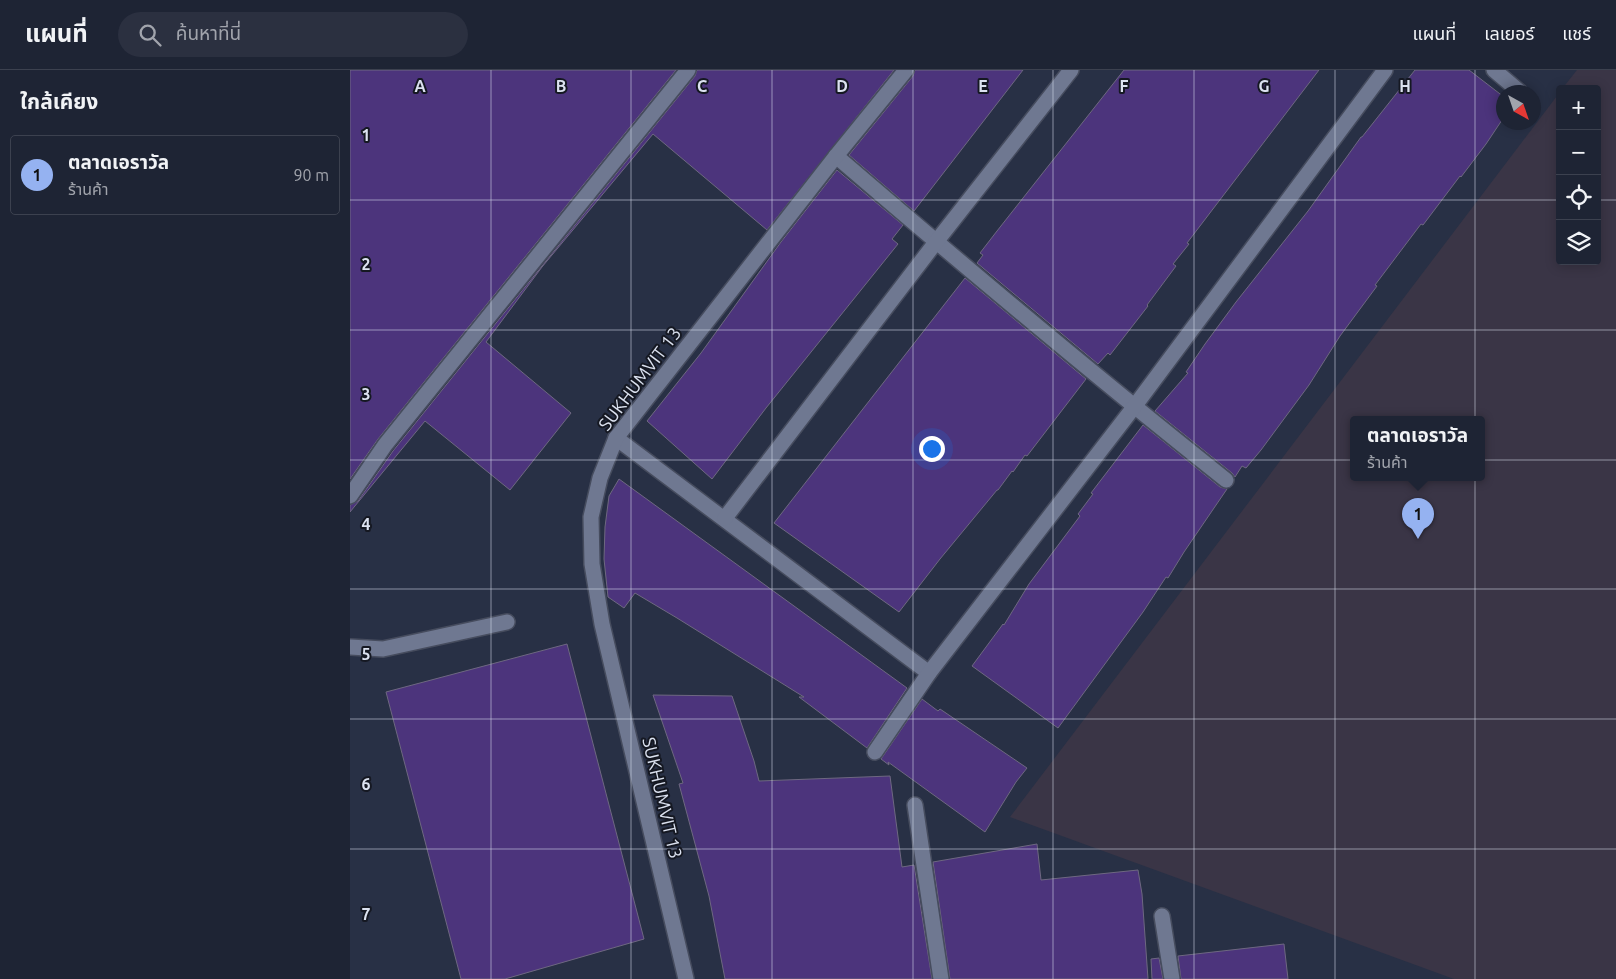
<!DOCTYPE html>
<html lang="th">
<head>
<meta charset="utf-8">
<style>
	body { margin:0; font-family:Ubuntu,"Noto Sans Thai",sans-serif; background:#2b3040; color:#f1f3f6 }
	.controls { position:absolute; right:15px; top:15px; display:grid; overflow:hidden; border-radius:5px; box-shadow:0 2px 12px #0003 }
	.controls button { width:45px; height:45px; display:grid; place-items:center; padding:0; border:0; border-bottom:1px solid #3c414f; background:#1e2434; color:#f1f3f6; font:25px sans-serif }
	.compass { position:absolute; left:1146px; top:15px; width:45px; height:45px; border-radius:50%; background:#1e2434; box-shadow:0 2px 12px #0003; rotate:140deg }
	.you { position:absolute; left:581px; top:378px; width:18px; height:18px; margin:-12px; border:4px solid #fff; border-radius:50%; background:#1a73e8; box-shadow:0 0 0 8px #1a73e833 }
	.badge { display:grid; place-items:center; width:32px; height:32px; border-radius:50%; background:#95b2f1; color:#111; font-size:16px; font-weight:700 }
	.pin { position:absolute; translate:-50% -41px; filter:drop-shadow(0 1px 2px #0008) }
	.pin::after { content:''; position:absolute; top:26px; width:18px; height:15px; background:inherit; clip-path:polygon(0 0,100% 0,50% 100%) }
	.popup { position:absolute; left:1000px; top:346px; width:135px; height:65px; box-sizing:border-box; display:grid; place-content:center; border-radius:5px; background:#1e2434; filter:drop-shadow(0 1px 4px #0005); font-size:16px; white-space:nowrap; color:#a1a4ac }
	.popup b { font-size:19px; color:#f1f3f6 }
	.popup::after { content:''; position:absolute; left:50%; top:100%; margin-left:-10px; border:10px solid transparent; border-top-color:#1e2434 }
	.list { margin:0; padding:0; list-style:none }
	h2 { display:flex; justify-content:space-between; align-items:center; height:65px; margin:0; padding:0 20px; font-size:21px }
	h2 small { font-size:16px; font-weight:400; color:#a1a4ac }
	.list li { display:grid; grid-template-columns:32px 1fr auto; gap:15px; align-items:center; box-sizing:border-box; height:80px; margin:0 10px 10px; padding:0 10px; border:1px solid #3c414f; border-radius:5px }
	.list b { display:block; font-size:19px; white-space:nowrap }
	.list p { margin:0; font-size:16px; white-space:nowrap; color:#a1a4ac }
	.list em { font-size:16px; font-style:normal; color:#a1a4ac }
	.icon { flex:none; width:28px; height:28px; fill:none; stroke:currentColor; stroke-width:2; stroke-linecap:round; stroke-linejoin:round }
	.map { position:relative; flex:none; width:1266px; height:909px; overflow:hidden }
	header { display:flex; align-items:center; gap:30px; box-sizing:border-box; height:70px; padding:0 25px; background:#1e2434; border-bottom:1px solid #3c414f }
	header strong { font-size:24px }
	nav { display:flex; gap:28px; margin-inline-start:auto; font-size:18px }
	.search { width:350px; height:45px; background:#2b3040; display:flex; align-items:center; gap:12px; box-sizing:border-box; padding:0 18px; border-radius:28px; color:#a1a4ac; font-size:19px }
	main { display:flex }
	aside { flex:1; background:#1e2434 }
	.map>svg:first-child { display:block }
	.commercial { fill:#3a3546; fill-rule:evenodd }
	.building { fill:#4c347c; stroke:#6e6881 }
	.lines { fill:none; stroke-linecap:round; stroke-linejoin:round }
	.minor-casing { stroke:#464c5e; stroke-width:18 }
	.minor { stroke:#6f7891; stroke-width:15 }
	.grid { fill:none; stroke:#dce2f0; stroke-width:1; stroke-opacity:0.55 }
	.labels { text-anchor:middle; stroke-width:4; stroke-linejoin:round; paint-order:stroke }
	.street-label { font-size:18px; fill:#dce2f0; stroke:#151822 }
	.grid-label { font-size:16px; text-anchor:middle; font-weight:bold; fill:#dce2f0; stroke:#151822; stroke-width:4; stroke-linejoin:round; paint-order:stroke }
</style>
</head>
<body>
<header>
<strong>แผนที่</strong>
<div class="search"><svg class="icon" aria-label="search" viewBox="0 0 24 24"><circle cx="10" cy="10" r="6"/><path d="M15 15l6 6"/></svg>ค้นหาที่นี่</div>
<nav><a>แผนที่</a><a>เลเยอร์</a><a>แชร์</a></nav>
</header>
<main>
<aside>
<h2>ใกล้เคียง<small></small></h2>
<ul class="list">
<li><span class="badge">1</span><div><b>ตลาดเอราวัล</b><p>ร้านค้า</p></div><em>90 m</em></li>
</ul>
</aside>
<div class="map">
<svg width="1266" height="909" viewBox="0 0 1266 909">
	<rect width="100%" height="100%" fill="#283045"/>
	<path class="commercial" d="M 1227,0 L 1266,0 L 1266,909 L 1104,909 L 660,747 L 1210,22 L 1210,191 L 1247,191 L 1247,19 L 1212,19 ZM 1004,350 L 1132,350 L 1132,408 L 1004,408 Z"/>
	<g class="building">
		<path d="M 0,0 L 326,0 L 28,369 L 0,409 Z"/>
		<path d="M 347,0 L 544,0 L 417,160 L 303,64 L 192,197 L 136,272 L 221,343 L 160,420 L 75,351 L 0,442 L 0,435 L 8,431 L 43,381 L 345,6 Z"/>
		<path d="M 565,0 L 673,0 L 564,141 L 499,85 L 563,6 Z"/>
		<path d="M 774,0 L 969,0 L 837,173 L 839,174 L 823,194 L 826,196 L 797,235 L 798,236 L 760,285 L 758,283 L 748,294 L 627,193 L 633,185 L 630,183 L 647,161 Z"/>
		<path d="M 1065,0 L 1119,0 L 1154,27 L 1154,47 L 1136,74 L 1111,107 L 1110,106 L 1073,155 L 1071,154 L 1025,215 L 1027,216 L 990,266 L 959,315 L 911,380 L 896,398 L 892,396 L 885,407 L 882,403 L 805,341 L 838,303 L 836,302 L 855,274 L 886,232 L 958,141 L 1011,67 L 1012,67 Z"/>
		<path d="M 487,100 L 553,155 L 542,169 L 548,174 L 416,338 L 362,409 L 297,351 L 351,283 L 431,172 Z"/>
		<path d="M 615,208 L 736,309 L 677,386 L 675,385 L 663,402 L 662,401 L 648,420 L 647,420 L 590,489 L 549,542 L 424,453 Z"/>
		<path d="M 793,355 L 870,417 L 877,419 L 834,482 L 818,508 L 816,507 L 793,542 L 708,658 L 622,596 L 653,554 L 654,555 L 679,514 L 730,446 L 728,444 L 743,424 L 741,423 Z"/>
		<path d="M 269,409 L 557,618 L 517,678 L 449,627 L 454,627 L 327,548 L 285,523 L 274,538 L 258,527 L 254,489 L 255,457 L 259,426 Z"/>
		<path d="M 217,574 L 294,869 L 155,909 L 111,909 L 36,622 Z"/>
		<path d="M 303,625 L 382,626 L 404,691 L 409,711 L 540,706 L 552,797 L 564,795 L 582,909 L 375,909 L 359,826 L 329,714 L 333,713 Z"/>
		<path d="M 572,629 L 588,641 L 590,639 L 677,698 L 666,712 L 635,762 L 538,692 L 539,695 L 531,689 Z"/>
		<path d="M 687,774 L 691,810 L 788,800 L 792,824 L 798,909 L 600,909 L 583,792 Z"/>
		<path d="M 934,874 L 938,909 L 831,909 L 828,886 Z"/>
		<path d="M 809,888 L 813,909 L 802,909 L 801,889 Z"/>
	</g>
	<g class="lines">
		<g class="minor-casing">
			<g id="minor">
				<path d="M 1144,0 L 1170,22"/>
				<path d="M 486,86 C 614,196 744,305 876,410"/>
				<path d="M 266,368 L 579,603"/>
				<path d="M 0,426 L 35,375 L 338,0"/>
				<path d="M 375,448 L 586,172 L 721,0"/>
				<path d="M 0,577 L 33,579 L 157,552"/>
				<path d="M 525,682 L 579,603 L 784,337 L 1035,0"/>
				<path d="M 565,735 L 591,909"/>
				<path d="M 812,846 L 822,909"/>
				<path d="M 336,909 L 252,554 L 242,494 L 241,447 L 250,408 L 266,368 L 486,86 L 556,0"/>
			</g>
		</g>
		<use href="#minor" class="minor"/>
	</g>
	<path class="grid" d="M 141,0 L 141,909M 281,0 L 281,909M 422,0 L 422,909M 563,0 L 563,909M 703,0 L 703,909M 844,0 L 844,909M 985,0 L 985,909M 1125,0 L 1125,909M 0,130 L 1210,130M 1247,130 L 1266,130M 0,260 L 1266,260M 0,390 L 1266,390M 0,519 L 1266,519M 0,649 L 1266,649M 0,779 L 1266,779"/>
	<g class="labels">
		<g class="street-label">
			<text transform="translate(290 309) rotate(-53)" y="6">SUKHUMVIT 13</text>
			<text transform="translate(312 728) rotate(77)" y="6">SUKHUMVIT 13</text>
		</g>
	</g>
	<g class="grid-label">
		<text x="70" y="22">A</text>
		<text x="211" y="22">B</text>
		<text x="352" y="22">C</text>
		<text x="492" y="22">D</text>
		<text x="633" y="22">E</text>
		<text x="774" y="22">F</text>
		<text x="914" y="22">G</text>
		<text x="1055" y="22">H</text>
		<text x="16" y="71">1</text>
		<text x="16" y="200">2</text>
		<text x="16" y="330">3</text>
		<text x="16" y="460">4</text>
		<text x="16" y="590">5</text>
		<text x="16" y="720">6</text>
		<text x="16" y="850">7</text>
	</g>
</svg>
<div class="controls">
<button>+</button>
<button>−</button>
<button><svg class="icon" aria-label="locate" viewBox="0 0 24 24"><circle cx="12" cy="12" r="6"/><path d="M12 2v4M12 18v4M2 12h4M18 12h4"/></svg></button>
<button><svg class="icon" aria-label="layers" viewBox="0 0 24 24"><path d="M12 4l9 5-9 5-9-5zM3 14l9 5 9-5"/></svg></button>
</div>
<svg class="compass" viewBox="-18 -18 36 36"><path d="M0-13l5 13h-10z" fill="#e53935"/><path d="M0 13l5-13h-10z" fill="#a1a4ac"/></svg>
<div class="you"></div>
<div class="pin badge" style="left:1068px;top:469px">1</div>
<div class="popup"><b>ตลาดเอราวัล</b>ร้านค้า</div>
</div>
</main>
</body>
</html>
